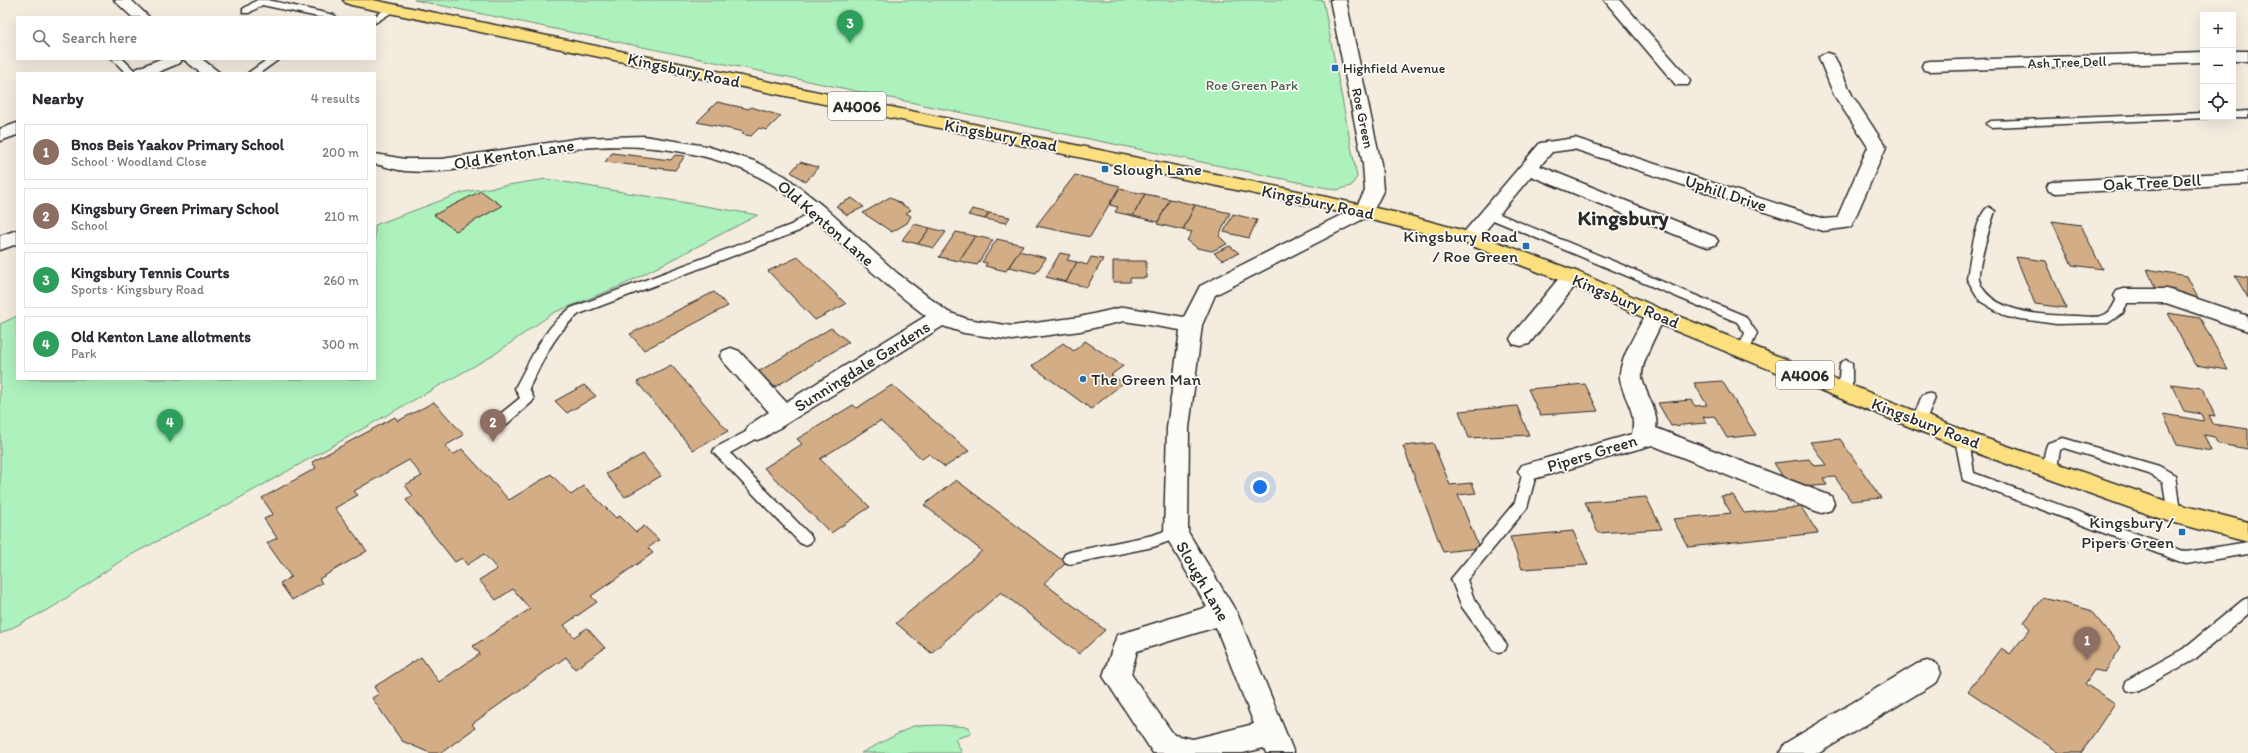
<!DOCTYPE html>
<html lang="en">
<head>
<meta charset="utf-8">
<style>
	body { margin:0; font-family:Itim,sans-serif; background:#f2f2f3; color:#2b2b33 }
	.controls { position:absolute; right:12px; top:12px; display:grid; overflow:hidden; border-radius:0px; box-shadow:0 4px 16px #0002 }
	.controls button { width:36px; height:36px; display:grid; place-items:center; padding:0; border:0; border-bottom:1px solid #e1e1e2; background:#fff; color:#2b2b33; font:20px sans-serif }
	.you { position:absolute; left:1260px; top:487px; width:14px; height:14px; margin:-10px; border:3px solid #fff; border-radius:50%; background:#1a73e8; box-shadow:0 0 0 6px #1a73e833 }
	.badge { display:grid; place-items:center; width:26px; height:26px; border-radius:50%; background:#1f6fb2; color:#fff; font-size:13px; font-weight:700 }
	.pin { position:absolute; translate:-50% -33px; filter:drop-shadow(0 1px 2px #0008) }
	.pin::after { content:''; position:absolute; top:21px; width:14px; height:12px; background:inherit; clip-path:polygon(0 0,100% 0,50% 100%) }
	.list { margin:0; padding:0; list-style:none }
	h2 { display:flex; justify-content:space-between; align-items:center; height:52px; margin:0; padding:0 16px; font-size:17px }
	h2 small { font-size:13px; font-weight:400; color:#7c7c81 }
	.list li { display:grid; grid-template-columns:26px 1fr auto; gap:12px; align-items:center; box-sizing:border-box; height:56px; margin:0 8px 8px; padding:0 8px; border:1px solid #e1e1e2; border-radius:0px }
	.list b { display:block; font-size:15px; white-space:nowrap }
	.list p { margin:0; font-size:13px; white-space:nowrap; color:#7c7c81 }
	.list em { font-size:13px; font-style:normal; color:#7c7c81 }
	.icon { flex:none; width:22px; height:22px; fill:none; stroke:currentColor; stroke-width:2; stroke-linecap:round; stroke-linejoin:round }
	.map { position:relative; flex:none; width:2248px; height:753px; overflow:hidden }
	.search { position:absolute; background:#fff; box-shadow:0 4px 16px #0002; left:16px; top:16px; width:360px; height:44px; display:flex; align-items:center; gap:10px; box-sizing:border-box; padding:0 14px; border-radius:0px; color:#7c7c81; font-size:15px }
	.panel { position:absolute; background:#fff; box-shadow:0 4px 16px #0002; left:16px; top:72px; width:360px; height:308px; border-radius:0px }
	.map>svg:first-child { display:block }
	.green { fill:#adf1bc; stroke:#6c8e74 }
	.building { fill:#d3ad85; stroke:#2b2b2b }
	.lines { fill:none; stroke-linecap:round; stroke-linejoin:round }
	.lane-casing { stroke:#2b2b2b; stroke-width:3 }
	.street-casing { stroke:#2b2b2b; stroke-width:3 }
	.secondary-casing { stroke:#2b2b2b; stroke-width:3 }
	.primary-casing { stroke:#2b2b2b; stroke-width:3 }
	.lane { fill:#fdfcf7; fill-rule:evenodd }
	.street { fill:#fdfcf7; fill-rule:evenodd }
	.secondary { fill:#fdfcf7; fill-rule:evenodd }
	.primary { fill:#fce080; fill-rule:evenodd }
	.poi-dot { fill:#1f6fb2; stroke:#fdfcf7; stroke-width:1.5 }
	.labels { text-anchor:middle; stroke-width:3.5; stroke-linejoin:round; paint-order:stroke }
	.far-street-label { font-size:14px; fill:#2b2b2b; stroke:#fdfcf7 }
	.far-poi-label { font-size:14px; fill:#2b2b2b; stroke:#fdfcf7; text-anchor:start }
	.far-park-label { font-size:14px; fill:#4c5c4f; stroke:#fdfcf7 }
	.shield { fill:#fdfcf7; stroke:#6a6a68; stroke-width:1 }
	.shield-label { font-size:16px; font-weight:bold; fill:#2b2b2b }
	.street-label { font-size:17px; fill:#2b2b2b; stroke:#fdfcf7 }
	.poi-label { font-size:17px; fill:#2b2b2b; stroke:#fdfcf7; text-anchor:start }
	.district-label { font-size:21px; font-weight:bold; fill:#2b2b2b; stroke:#fdfcf7 }
</style>
</head>
<body>
<div class="map">
<svg width="2248" height="753" viewBox="0 0 2248 753">
	<rect width="100%" height="100%" fill="#f5ece0"/>
	<filter id="ink" filterUnits="userSpaceOnUse"><feTurbulence type="fractalNoise" baseFrequency=".025" numOctaves="2"/><feDisplacementMap in="SourceGraphic" scale="8" xChannelSelector="R" yChannelSelector="G"/><feConvolveMatrix kernelMatrix="1 2 1 2 8 2 1 2 1" color-interpolation-filters="sRGB"/></filter>
	<g filter="url(#ink)">
		<g class="green">
			<path d="M 414,0 L 1323,0 L 1357,177 L 1351,186 L 1337,190 Z"/>
			<path d="M 546,179 L 758,215 L 623,285 L 553,313 L 492,356 L 229,504 L 125,558 L 53,607 L 0,634 L 0,324 L 17,316 L 17,379 L 375,379 L 375,225 L 464,192 Z"/>
			<path d="M 941,725 L 969,727 L 971,734 L 955,739 L 962,753 L 861,753 L 913,726 Z"/>
		</g>
		<g class="building">
			<path d="M 717,102 L 749,109 L 751,107 L 781,116 L 767,130 L 759,128 L 751,136 L 742,134 L 744,132 L 697,122 Z"/>
			<path d="M 612,153 L 671,160 L 675,155 L 685,156 L 675,170 L 605,162 Z"/>
			<path d="M 800,162 L 818,167 L 806,182 L 791,172 Z"/>
			<path d="M 1075,175 L 1120,186 L 1090,237 L 1036,226 Z"/>
			<path d="M 1119,189 L 1145,194 L 1133,216 L 1115,212 L 1118,207 L 1110,205 Z"/>
			<path d="M 481,191 L 502,206 L 456,231 L 434,215 Z"/>
			<path d="M 1145,194 L 1170,199 L 1158,222 L 1133,216 Z"/>
			<path d="M 890,197 L 911,210 L 906,213 L 911,216 L 907,223 L 892,232 L 863,213 Z"/>
			<path d="M 852,198 L 864,207 L 847,215 L 836,206 Z"/>
			<path d="M 1170,199 L 1195,205 L 1183,230 L 1157,224 Z"/>
			<path d="M 1195,205 L 1230,213 L 1219,236 L 1227,244 L 1212,251 L 1197,248 L 1187,240 L 1192,232 L 1183,230 Z"/>
			<path d="M 972,209 L 989,213 L 985,219 L 968,215 Z"/>
			<path d="M 989,213 L 1010,217 L 1006,223 L 985,219 Z"/>
			<path d="M 1233,214 L 1257,220 L 1249,238 L 1224,232 Z"/>
			<path d="M 2052,221 L 2081,225 L 2102,269 L 2072,265 Z"/>
			<path d="M 914,224 L 930,228 L 918,244 L 902,240 Z"/>
			<path d="M 930,228 L 946,232 L 934,248 L 918,244 Z"/>
			<path d="M 956,232 L 975,236 L 959,261 L 939,257 Z"/>
			<path d="M 975,236 L 993,240 L 977,265 L 959,261 Z"/>
			<path d="M 997,239 L 1023,245 L 1006,271 L 985,266 L 987,263 L 982,262 Z"/>
			<path d="M 1230,246 L 1239,253 L 1222,260 L 1214,253 Z"/>
			<path d="M 1019,251 L 1046,258 L 1036,273 L 1009,267 Z"/>
			<path d="M 1060,253 L 1070,255 L 1067,260 L 1077,262 L 1066,282 L 1046,277 Z"/>
			<path d="M 798,257 L 846,304 L 815,320 L 768,271 Z"/>
			<path d="M 1091,257 L 1103,259 L 1087,287 L 1066,282 L 1077,262 L 1087,265 Z"/>
			<path d="M 2016,257 L 2046,261 L 2066,308 L 2035,304 Z"/>
			<path d="M 1113,261 L 1146,261 L 1146,278 L 1130,278 L 1130,282 L 1113,282 Z"/>
			<path d="M 2147,269 L 2187,276 L 2198,298 L 2157,292 Z"/>
			<path d="M 2235,276 L 2248,278 L 2248,298 Z"/>
			<path d="M 714,292 L 728,306 L 644,350 L 630,334 Z"/>
			<path d="M 2168,313 L 2200,318 L 2228,370 L 2195,365 Z"/>
			<path d="M 831,328 L 849,342 L 775,387 L 758,372 Z"/>
			<path d="M 1085,341 L 1123,366 L 1111,375 L 1123,383 L 1091,409 L 1032,366 L 1063,343 L 1074,351 Z"/>
			<path d="M 671,365 L 728,431 L 693,450 L 637,382 Z"/>
			<path d="M 1722,381 L 1756,435 L 1727,438 L 1714,416 L 1703,417 L 1706,423 L 1671,426 L 1658,403 L 1691,400 L 1695,406 L 1707,405 L 1694,383 Z"/>
			<path d="M 1585,384 L 1598,411 L 1540,415 L 1528,389 Z"/>
			<path d="M 2171,384 L 2202,388 L 2215,416 L 2209,415 L 2213,424 L 2248,429 L 2248,449 L 2219,444 L 2215,437 L 2204,435 L 2211,451 L 2177,445 L 2163,414 L 2204,421 L 2201,414 L 2184,411 Z"/>
			<path d="M 584,385 L 596,396 L 567,413 L 555,401 Z"/>
			<path d="M 892,385 L 969,451 L 945,467 L 929,454 L 922,459 L 880,421 L 820,459 L 870,507 L 831,533 L 764,468 L 802,444 L 797,439 L 853,405 L 857,408 Z"/>
			<path d="M 434,402 L 464,435 L 445,446 L 453,455 L 462,449 L 509,500 L 551,474 L 571,495 L 584,486 L 616,518 L 620,516 L 636,532 L 644,526 L 659,540 L 648,548 L 653,553 L 591,596 L 597,602 L 564,625 L 574,637 L 587,628 L 605,648 L 575,669 L 566,657 L 472,724 L 475,728 L 441,753 L 430,753 L 402,741 L 372,698 L 379,694 L 374,687 L 421,657 L 439,682 L 480,654 L 473,646 L 530,609 L 513,589 L 496,600 L 479,580 L 497,569 L 484,554 L 467,565 L 462,558 L 455,562 L 406,500 L 413,496 L 405,485 L 422,476 L 409,460 L 354,491 L 358,495 L 335,508 L 367,551 L 319,579 L 322,583 L 292,600 L 280,583 L 291,577 L 267,543 L 277,538 L 264,519 L 273,514 L 262,498 L 316,468 L 312,462 L 395,417 L 398,421 Z"/>
			<path d="M 1517,406 L 1529,435 L 1469,438 L 1459,411 Z"/>
			<path d="M 1840,439 L 1881,498 L 1851,501 L 1835,477 L 1823,478 L 1827,485 L 1790,488 L 1774,463 L 1809,459 L 1814,466 L 1826,465 L 1810,442 Z"/>
			<path d="M 1433,443 L 1450,485 L 1472,483 L 1476,493 L 1458,495 L 1479,548 L 1443,552 L 1403,446 Z"/>
			<path d="M 643,454 L 661,476 L 625,497 L 606,474 Z"/>
			<path d="M 956,480 L 1066,563 L 1044,583 L 1105,630 L 1079,654 L 1001,592 L 931,653 L 896,623 L 982,551 L 924,505 Z"/>
			<path d="M 1733,495 L 1744,513 L 1801,507 L 1818,533 L 1688,547 L 1673,519 L 1731,513 L 1721,496 Z"/>
			<path d="M 1646,497 L 1662,529 L 1598,533 L 1585,502 Z"/>
			<path d="M 1573,531 L 1588,565 L 1522,569 L 1510,537 Z"/>
			<path d="M 2043,598 L 2090,610 L 2121,647 L 2105,672 L 2094,670 L 2085,684 L 2115,703 L 2081,753 L 2060,753 L 1968,691 L 2001,648 L 2010,654 L 2030,629 L 2024,622 Z"/>
		</g>
		<g class="lines">
			<g class="lane-casing">
				<g id="lane">
					<path d="M 257,0 L 268,0 L 334,15 L 336,17 L 318,17 L 262,5 L 249,13 L 243,13 L 243,9 Z"/>
					<path d="M 391,6 L 396,9 L 394,11 L 375,23 L 375,17 L 373,17 Z"/>
					<path d="M 112,59 L 123,59 L 137,73 L 126,73 Z"/>
					<path d="M 263,59 L 278,60 L 260,73 L 248,73 L 265,61 Z"/>
					<path d="M 2248,111 L 2248,117 L 2229,117 L 2233,117 L 2233,112 Z"/>
					<path d="M 2203,113 L 2203,117 L 2207,118 L 1991,127 L 1986,124 L 1991,121 Z"/>
					<path d="M 817,207 L 823,211 L 821,214 L 799,231 L 579,314 C 554,333 543,361 529,388 L 534,399 L 532,402 L 499,431 L 489,431 L 487,427 L 489,423 L 520,398 L 515,388 C 531,359 543,328 571,308 L 791,225 Z"/>
					<path d="M 1989,207 L 1995,211 C 1991,223 1977,269 1979,280 C 1989,314 2048,316 2077,316 C 2084,316 2094,318 2101,316 C 2113,313 2114,302 2120,293 L 2124,292 L 2130,296 L 2123,313 L 2108,323 L 2056,324 L 2007,317 L 1980,301 L 1967,279 C 1969,266 1976,211 1989,207 Z"/>
					<path d="M 1490,210 L 1745,316 L 1757,333 L 1748,354 L 1743,355 L 1737,351 L 1745,333 L 1737,322 L 1486,217 L 1484,214 Z"/>
					<path d="M 1846,359 L 1852,364 L 1852,392 L 1850,395 L 1840,395 L 1838,392 L 1840,364 Z"/>
					<path d="M 1928,393 L 1933,395 L 1935,398 L 1926,421 L 1924,425 L 1914,425 L 1912,421 L 1921,398 L 1923,395 Z"/>
					<path d="M 757,426 L 762,427 L 764,431 L 762,435 L 730,453 L 810,535 L 812,539 L 810,543 L 805,545 L 800,543 L 713,452 L 715,448 Z"/>
					<path d="M 1962,434 L 1967,435 L 1969,439 L 1974,473 L 2186,552 L 2248,542 L 2248,554 L 2186,564 L 1963,480 L 1955,439 L 1957,435 Z"/>
					<path d="M 2063,438 L 2159,466 L 2175,475 L 2180,512 L 2178,516 L 2173,518 L 2168,516 L 2163,482 L 2149,474 L 2064,448 L 2060,450 L 2056,474 L 2051,475 L 2046,474 C 2042,467 2044,450 2048,443 Z"/>
					<path d="M 1530,466 L 1535,467 L 1537,471 L 1527,508 L 1467,580 L 1474,599 L 1507,645 L 1505,650 L 1499,652 L 1493,650 L 1462,607 L 1451,579 L 1515,502 L 1523,471 L 1525,467 Z"/>
					<path d="M 1176,527 L 1181,529 L 1183,533 L 1181,537 L 1153,547 L 1070,564 L 1065,562 L 1063,558 L 1065,554 L 1070,552 L 1153,535 Z"/>
					<path d="M 2248,598 L 2248,614 L 2195,659 L 2139,690 L 2133,692 L 2127,690 L 2125,685 L 2127,680 L 2183,649 L 2243,600 Z"/>
				</g>
			</g>
			<g class="street-casing">
				<g id="street">
					<path d="M 114,0 L 131,0 L 149,17 L 132,17 Z"/>
					<path d="M 1604,0 L 1620,0 L 1688,77 L 1690,81 L 1688,85 L 1676,85 Z"/>
					<rect x="2233" y="51" width="15" height="10"/>
					<path d="M 2203,52 L 2203,62 L 1930,71 L 1924,70 L 1922,66 L 1924,62 L 1930,61 Z"/>
					<path d="M 1827,53 L 1833,55 L 1835,58 L 1852,95 L 1886,147 L 1851,227 L 1823,231 L 1816,229 L 1574,149 L 1552,152 L 1540,166 L 1715,237 L 1718,241 L 1715,245 L 1708,247 L 1701,245 L 1531,176 L 1476,242 L 1469,244 L 1462,242 L 1459,238 L 1540,143 L 1575,138 L 1824,219 L 1837,218 L 1868,147 L 1834,95 L 1819,58 L 1821,55 Z"/>
					<path d="M 160,59 L 182,59 L 180,63 L 156,73 L 134,73 L 136,69 Z"/>
					<path d="M 183,59 L 202,59 L 220,73 L 201,73 Z"/>
					<path d="M 17,123 L 17,135 L 0,141 L 0,129 Z"/>
					<path d="M 644,136 L 706,146 L 754,161 L 785,176 L 824,207 L 897,273 L 948,312 L 967,319 L 1012,326 L 1080,317 L 1124,307 L 1184,317 L 1200,286 L 1357,207 L 1364,205 L 1371,207 L 1374,211 L 1371,215 L 1215,295 L 1202,325 L 1189,428 L 1188,532 L 1237,613 L 1294,753 L 1266,753 L 1264,748 L 1243,753 L 1153,753 L 1103,676 L 1117,635 L 1207,607 L 1164,533 L 1167,428 L 1180,330 L 1124,321 L 1080,331 L 1012,340 L 964,333 L 943,326 L 765,437 L 757,440 L 749,437 L 746,431 L 749,425 L 769,412 L 723,361 L 720,356 L 723,351 L 731,348 L 739,351 L 786,402 L 926,316 C 896,293 868,269 840,243 C 818,223 796,199 770,183 C 715,151 644,142 581,148 C 525,154 461,176 405,171 C 395,170 385,166 375,164 L 375,154 L 405,159 L 442,159 L 581,138 ZM 1216,627 L 1254,724 L 1193,739 L 1174,735 L 1131,674 L 1137,651 Z"/>
					<path d="M 2248,172 L 2248,184 L 2056,193 L 2049,191 L 2047,187 L 2049,183 L 2056,181 Z"/>
					<path d="M 17,230 L 17,244 L 0,250 L 0,236 Z"/>
					<path d="M 1571,270 L 1578,272 L 1581,277 L 1578,282 L 1529,344 L 1521,346 L 1513,344 L 1510,339 L 1513,334 L 1564,272 Z"/>
					<path d="M 2124,289 L 2167,289 L 2174,291 L 2248,316 L 2248,331 L 2166,303 L 2124,303 L 2117,301 L 2114,296 L 2117,291 Z"/>
					<path d="M 1656,308 L 1663,310 L 1666,315 C 1659,329 1640,363 1642,378 C 1646,396 1659,411 1656,428 L 1831,496 L 1834,503 L 1831,510 L 1822,513 L 1813,510 L 1652,445 L 1530,480 L 1522,477 L 1518,471 L 1522,465 L 1632,434 C 1637,408 1623,400 1620,378 C 1618,362 1640,324 1649,310 Z"/>
					<path d="M 1927,661 L 1937,664 L 1941,673 L 1937,682 L 1819,753 L 1780,753 L 1784,744 L 1917,664 Z"/>
				</g>
			</g>
			<g class="secondary-casing">
				<path id="secondary" d="M 1330,0 L 1346,0 L 1381,164 L 1383,191 L 1371,215 L 1364,217 L 1357,215 L 1354,211 L 1365,191 L 1363,164 Z"/>
			</g>
			<g class="primary-casing">
				<path id="primary" d="M 343,0 L 373,0 L 1322,196 L 1402,214 L 1476,234 L 1578,272 L 1663,310 L 1970,433 L 2166,501 L 2248,522 L 2248,542 L 2164,520 L 1954,445 L 1649,320 L 1564,282 L 1462,242 L 1322,208 L 351,5 L 346,3 Z"/>
			</g>
			<use href="#lane" class="lane"/>
			<use href="#street" class="street"/>
			<use href="#secondary" class="secondary"/>
			<use href="#primary" class="primary"/>
		</g>
	</g>
	<g class="poi-dot">
		<rect x="1331" y="64" width="8" height="8" rx="2"/>
		<rect x="1101" y="165" width="8" height="8" rx="2"/>
		<rect x="1522" y="242" width="8" height="8" rx="2"/>
		<circle cx="1083" cy="379" r="4"/>
		<rect x="2178" y="528" width="8" height="8" rx="2"/>
	</g>
	<g class="labels">
		<g class="far-street-label">
			<text transform="translate(2067 62) rotate(-2)" y="5">Ash Tree Dell</text>
			<text transform="translate(1363 118) rotate(78)" y="5">Roe Green</text>
		</g>
		<g class="far-poi-label">
			<text x="1343" y="73">Highfield Avenue</text>
		</g>
		<g class="far-park-label">
			<text x="1252" y="90">Roe Green Park</text>
		</g>
		<g class="shield">
			<rect x="828" y="92" width="58" height="28" rx="3"/>
			<rect x="1776" y="361" width="58" height="28" rx="3"/>
		</g>
		<g class="shield-label">
			<text x="857" y="112">A4006</text>
			<text x="1805" y="381">A4006</text>
		</g>
		<g class="street-label">
			<text transform="translate(684 70) rotate(12)" y="6">Kingsbury Road</text>
			<text transform="translate(1001 135) rotate(11)" y="6">Kingsbury Road</text>
			<text transform="translate(514 154) rotate(-9)" y="6">Old Kenton Lane</text>
			<text transform="translate(2152 182) rotate(-3)" y="6">Oak Tree Dell</text>
			<text transform="translate(1726 193) rotate(18)" y="6">Uphill Drive</text>
			<text transform="translate(1318 202) rotate(12)" y="6">Kingsbury Road</text>
			<text transform="translate(826 223) rotate(41)" y="6">Old Kenton Lane</text>
			<text transform="translate(1626 301) rotate(23)" y="6">Kingsbury Road</text>
			<text transform="translate(862 366) rotate(-32)" y="6">Sunningdale Gardens</text>
			<text transform="translate(1926 423) rotate(21)" y="6">Kingsbury Road</text>
			<text transform="translate(1592 453) rotate(-17)" y="6">Pipers Green</text>
			<text transform="translate(1203 581) rotate(60)" y="6">Slough Lane</text>
		</g>
		<g class="poi-label">
			<text x="1113" y="175">Slough Lane</text>
			<text x="1518" y="242" text-anchor="end">Kingsbury Road<tspan x="1518" dy="20">/ Roe Green</tspan></text>
			<text x="1091" y="385">The Green Man</text>
			<text x="2174" y="528" text-anchor="end">Kingsbury /<tspan x="2174" dy="20">Pipers Green</tspan></text>
		</g>
		<g class="district-label">
			<text x="1623" y="225">Kingsbury</text>
		</g>
	</g>
</svg>
<div class="controls">
<button>+</button>
<button>−</button>
<button><svg class="icon" aria-label="locate" viewBox="0 0 24 24"><circle cx="12" cy="12" r="6"/><path d="M12 2v4M12 18v4M2 12h4M18 12h4"/></svg></button>
</div>
<div class="you"></div>
<div class="pin badge" style="left:2087px;top:660px;background:#8d6e63">1</div>
<div class="pin badge" style="left:493px;top:442px;background:#8d6e63">2</div>
<div class="pin badge" style="left:850px;top:43px;background:#2e9e5b">3</div>
<div class="pin badge" style="left:170px;top:442px;background:#2e9e5b">4</div>
<div class="search"><svg class="icon" aria-label="search" viewBox="0 0 24 24"><circle cx="10" cy="10" r="6"/><path d="M15 15l6 6"/></svg>Search here</div>
<section class="panel">
<h2>Nearby<small>4 results</small></h2>
<ul class="list">
<li><span class="badge" style="background:#8d6e63">1</span><div><b>Bnos Beis Yaakov Primary School</b><p>School · Woodland Close</p></div><em>200 m</em></li>
<li><span class="badge" style="background:#8d6e63">2</span><div><b>Kingsbury Green Primary School</b><p>School</p></div><em>210 m</em></li>
<li><span class="badge" style="background:#2e9e5b">3</span><div><b>Kingsbury Tennis Courts</b><p>Sports · Kingsbury Road</p></div><em>260 m</em></li>
<li><span class="badge" style="background:#2e9e5b">4</span><div><b>Old Kenton Lane allotments</b><p>Park</p></div><em>300 m</em></li>
</ul>
</section>
</div>
</body>
</html>
